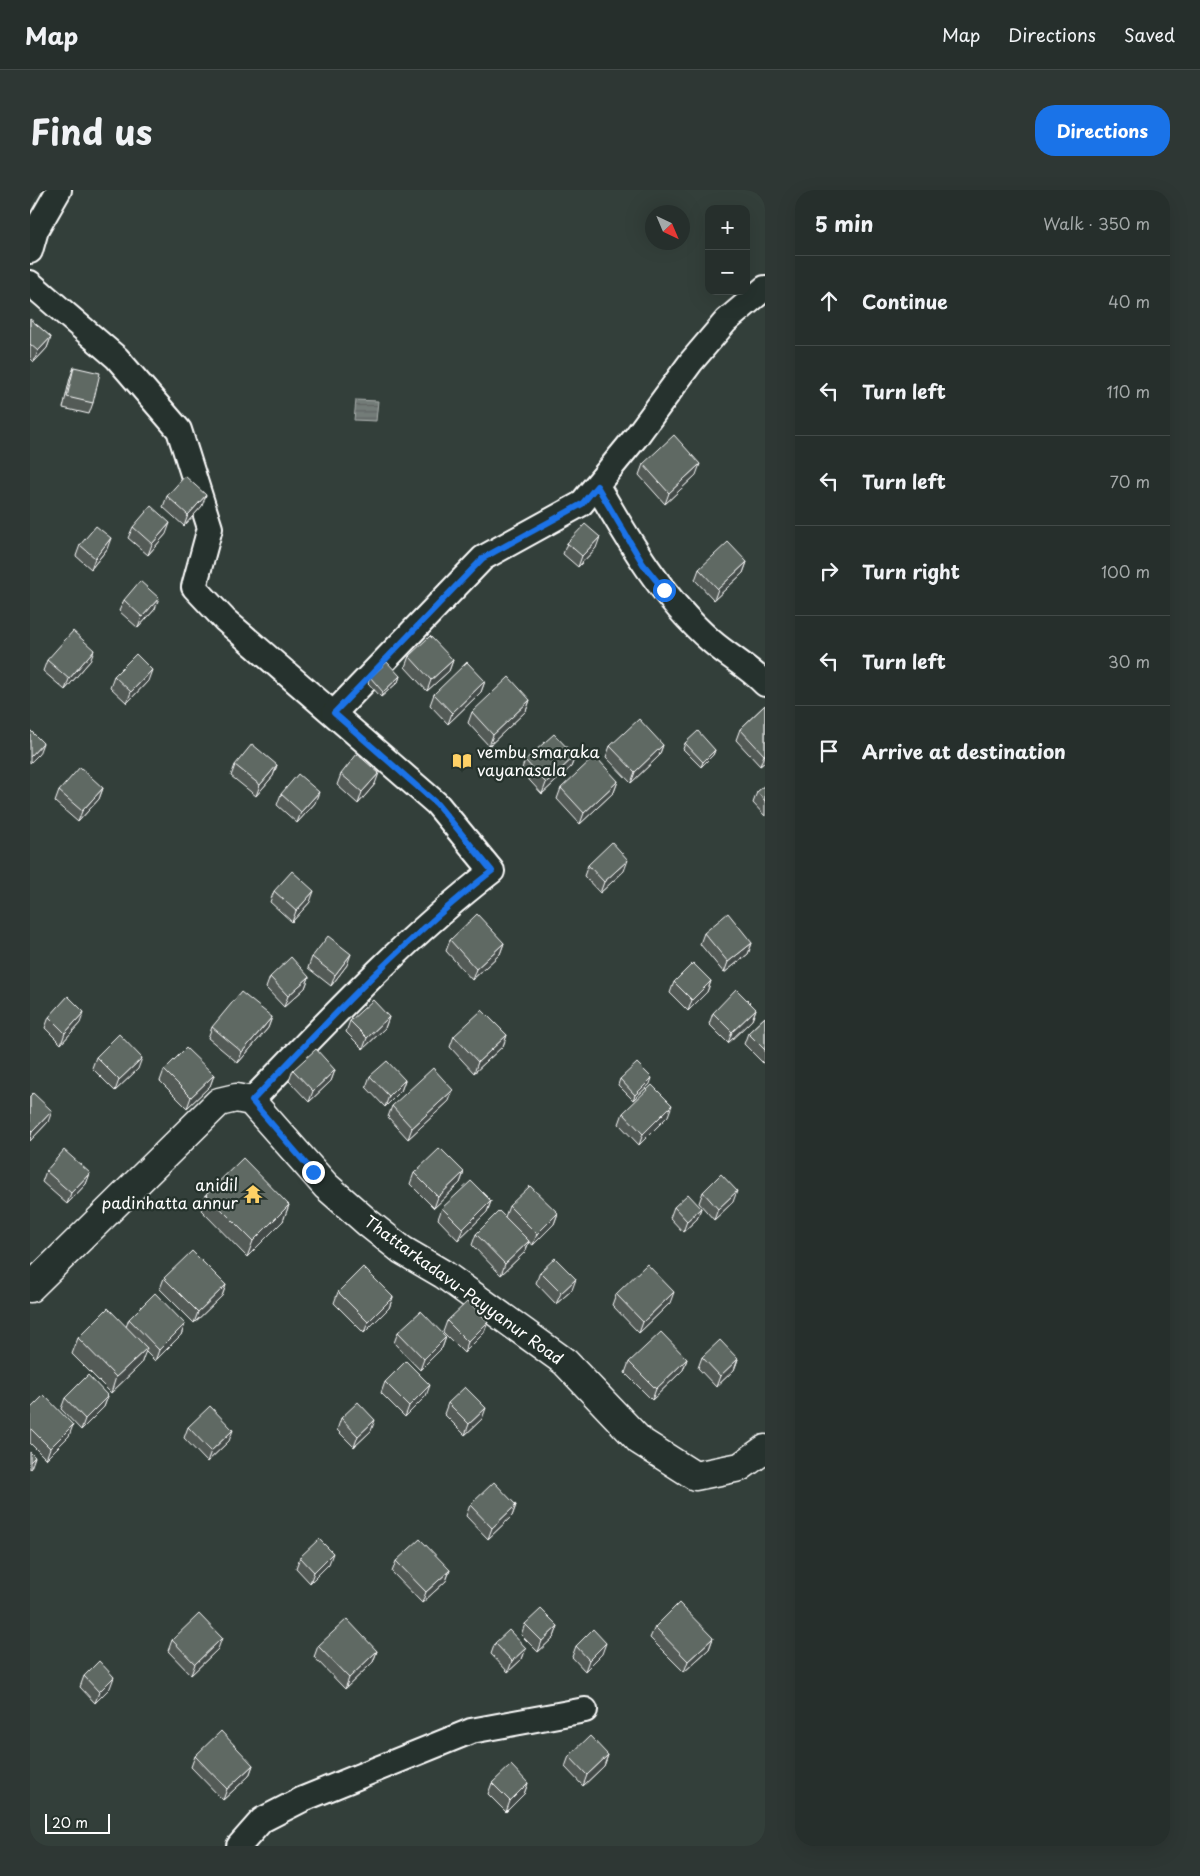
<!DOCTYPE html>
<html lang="en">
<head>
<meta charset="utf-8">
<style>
	body { margin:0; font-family:"Playpen Sans",sans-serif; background:#2e3734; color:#f1f3f6 }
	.controls { position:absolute; right:15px; top:15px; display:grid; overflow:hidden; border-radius:10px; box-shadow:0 5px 20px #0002 }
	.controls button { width:45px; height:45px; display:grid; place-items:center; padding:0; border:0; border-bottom:1px solid #424a48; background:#262f2c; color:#f1f3f6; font:25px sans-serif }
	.compass { position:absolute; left:615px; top:15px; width:45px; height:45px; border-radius:50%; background:#262f2c; box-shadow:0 5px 20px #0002; rotate:136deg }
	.scale { position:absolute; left:15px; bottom:12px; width:65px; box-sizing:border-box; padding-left:5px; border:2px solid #fff; border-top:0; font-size:14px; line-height:18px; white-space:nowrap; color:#fff; -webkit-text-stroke:4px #26332d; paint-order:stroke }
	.stop { position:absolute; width:15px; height:15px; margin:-11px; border:4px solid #1a73e8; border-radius:50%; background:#fff }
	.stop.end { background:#1a73e8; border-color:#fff; box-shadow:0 1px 5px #0008 }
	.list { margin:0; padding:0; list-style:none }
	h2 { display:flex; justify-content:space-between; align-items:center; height:65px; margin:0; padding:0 20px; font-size:21px }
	h2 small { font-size:16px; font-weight:400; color:#a4a9a9 }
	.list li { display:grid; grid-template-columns:32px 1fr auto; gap:15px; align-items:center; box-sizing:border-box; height:90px; padding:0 20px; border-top:1px solid #424a48 }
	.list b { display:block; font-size:19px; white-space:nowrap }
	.list em { font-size:16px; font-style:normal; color:#a4a9a9 }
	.icon { flex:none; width:28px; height:28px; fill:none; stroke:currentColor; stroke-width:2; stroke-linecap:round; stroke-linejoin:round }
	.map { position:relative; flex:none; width:735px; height:1656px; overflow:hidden; border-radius:20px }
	header { display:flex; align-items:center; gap:30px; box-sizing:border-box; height:70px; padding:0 25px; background:#262f2c; border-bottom:1px solid #424a48 }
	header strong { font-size:24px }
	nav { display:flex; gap:28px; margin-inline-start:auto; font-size:18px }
	.intro { display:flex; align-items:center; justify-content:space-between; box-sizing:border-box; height:120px; padding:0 30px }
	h1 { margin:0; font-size:35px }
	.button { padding:12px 22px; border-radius:20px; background:#1a73e8; color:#fff; font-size:18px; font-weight:700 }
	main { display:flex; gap:30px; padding:0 30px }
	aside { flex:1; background:#262f2c; border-radius:20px; box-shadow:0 5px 20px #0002 }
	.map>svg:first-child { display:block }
	.water { fill:url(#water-rules); stroke:#abb0ae }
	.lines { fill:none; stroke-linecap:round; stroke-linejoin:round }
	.minor-casing { stroke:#fff; stroke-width:28 }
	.secondary-casing { stroke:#fff; stroke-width:31 }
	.minor { stroke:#26332d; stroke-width:24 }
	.secondary { stroke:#26332d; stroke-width:28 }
	.wall { fill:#525a56; stroke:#fff }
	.shaded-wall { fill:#424a46; stroke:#fff }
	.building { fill:#5f6964; stroke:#fff }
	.route { stroke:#1a73e8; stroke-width:6 }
	.labels { text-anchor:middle; stroke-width:4.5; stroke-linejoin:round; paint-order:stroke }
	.poi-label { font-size:16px; fill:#fff; stroke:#26332d; text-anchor:start }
	.street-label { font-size:16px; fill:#fff; stroke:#26332d }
</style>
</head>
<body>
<header>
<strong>Map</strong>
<nav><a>Map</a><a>Directions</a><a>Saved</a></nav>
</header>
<div class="intro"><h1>Find us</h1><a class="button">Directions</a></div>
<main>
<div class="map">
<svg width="735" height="1656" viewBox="0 0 735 1656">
	<defs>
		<pattern id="water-rules" width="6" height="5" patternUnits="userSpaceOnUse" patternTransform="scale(1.25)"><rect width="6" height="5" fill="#737b78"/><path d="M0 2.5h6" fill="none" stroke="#606462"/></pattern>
	</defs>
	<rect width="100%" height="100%" fill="#333f3a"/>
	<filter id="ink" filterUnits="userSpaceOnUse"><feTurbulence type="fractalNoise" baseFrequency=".02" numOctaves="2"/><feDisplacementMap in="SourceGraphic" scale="10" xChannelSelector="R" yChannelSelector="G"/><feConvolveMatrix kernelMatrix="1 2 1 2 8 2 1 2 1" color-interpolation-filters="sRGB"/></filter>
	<g filter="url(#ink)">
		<path class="water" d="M 326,210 L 348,211 L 346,231 L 324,230 Z"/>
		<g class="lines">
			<g class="minor-casing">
				<g id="minor">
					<path d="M 0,61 L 6,40 L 29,0"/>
					<path d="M 0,93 L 87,168 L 149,240 L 180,338 L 164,397 L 195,430 L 407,614 L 462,681 C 374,749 298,831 221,911"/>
					<path d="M 567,296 C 599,351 632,408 681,451 C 698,466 719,477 735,494"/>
					<path d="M 304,523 L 453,368 L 551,314 L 606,247 L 661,172 L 696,131 L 735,98"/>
					<path d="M 209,1656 L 232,1630 L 273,1609 L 441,1541 L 555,1520"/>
				</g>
			</g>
			<g class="secondary-casing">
				<path id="secondary" d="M 0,1098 L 189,912 L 206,908 L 221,911 L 296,996 L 338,1033 L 372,1060 L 413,1084 L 535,1172 L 610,1251 L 665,1286 L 710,1277 L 735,1259"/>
			</g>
			<use href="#minor" class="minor"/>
			<use href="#secondary" class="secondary"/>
		</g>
		<g class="wall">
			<path d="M 0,129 L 21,147 L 17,158 L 4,172 L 0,168 Z"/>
			<path d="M 44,177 L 63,213 L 59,224 L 33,218 L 40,188 Z"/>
			<path d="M 613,274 L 666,285 L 635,314 L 609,285 Z"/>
			<path d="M 137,306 L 172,316 L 154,336 L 133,317 Z"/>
			<path d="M 103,337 L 136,344 L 118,365 L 98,348 Z"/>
			<path d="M 537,353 L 566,358 L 548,377 L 533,364 Z"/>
			<path d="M 50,355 L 77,359 L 61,379 L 46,366 Z"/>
			<path d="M 717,372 L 713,383 L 684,410 L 665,390 L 669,379 Z"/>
			<path d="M 94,410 L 125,419 L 108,438 L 89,421 Z"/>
			<path d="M 379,466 L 423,470 L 419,481 L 397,501 L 375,477 Z"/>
			<path d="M 17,470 L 60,471 L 35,500 L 13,481 Z"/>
			<path d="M 84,486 L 118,491 L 97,513 L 80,497 Z"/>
			<path d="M 370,486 L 368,492 L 351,507 L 338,493 L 340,487 Z"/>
			<path d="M 455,491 L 451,502 L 418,534 L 400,515 L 404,504 Z"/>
			<path d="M 500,510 L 496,521 L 459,556 L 438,533 L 442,522 Z"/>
			<path d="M 735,515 L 735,572 L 730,576 L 706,550 L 710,539 Z"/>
			<path d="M 655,553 L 685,560 L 683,565 L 671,577 L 653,559 Z"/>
			<path d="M 633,555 L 629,566 L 601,593 L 576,567 L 580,556 Z"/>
			<path d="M 545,566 L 541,577 L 512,604 L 491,581 L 495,570 Z"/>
			<path d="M 205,575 L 247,575 L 243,586 L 226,606 L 201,586 Z"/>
			<path d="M 311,584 L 345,594 L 328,614 L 307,595 Z"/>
			<path d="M 588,591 L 584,602 L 550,634 L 527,609 L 531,598 Z"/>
			<path d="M 735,595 L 735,626 L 723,613 L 727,602 Z"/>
			<path d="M 73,598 L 69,609 L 48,632 L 25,612 L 29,601 Z"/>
			<path d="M 251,604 L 285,613 L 267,633 L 247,615 Z"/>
			<path d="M 558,675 L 594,681 L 570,703 L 554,686 Z"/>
			<path d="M 244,701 L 280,712 L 262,732 L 240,712 Z"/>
			<path d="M 674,743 L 722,753 L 718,764 L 694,783 L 670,754 Z"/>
			<path d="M 420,750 L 474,753 L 470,764 L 442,790 L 416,761 Z"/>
			<path d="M 282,767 L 317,775 L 301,796 L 278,778 Z"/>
			<path d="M 240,787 L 279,787 L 275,798 L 254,817 L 236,798 Z"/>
			<path d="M 681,791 L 677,802 L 658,821 L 640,803 L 644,792 Z"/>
			<path d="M 726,819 L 722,830 L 698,853 L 679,834 L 683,823 Z"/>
			<path d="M 19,827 L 50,833 L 31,854 L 15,838 Z"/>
			<path d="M 242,827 L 238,838 L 208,873 L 178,848 L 182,837 Z"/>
			<path d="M 359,827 L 355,838 L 333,859 L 316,842 L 320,831 Z"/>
			<path d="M 735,827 L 735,875 L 714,854 L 718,843 Z"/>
			<path d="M 477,845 L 473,856 L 444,883 L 420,857 L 424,846 Z"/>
			<path d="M 66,867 L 108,879 L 85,901 L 62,878 Z"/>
			<path d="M 134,880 L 184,885 L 180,896 L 157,918 L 130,891 Z"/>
			<path d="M 263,880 L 305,880 L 301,891 L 279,912 L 259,891 Z"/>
			<path d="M 340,886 L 375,890 L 371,901 L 355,917 L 336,897 Z"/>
			<path d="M 590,889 L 620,894 L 603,910 L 588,895 Z"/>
			<path d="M 0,906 L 18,932 L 0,951 Z"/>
			<path d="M 419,911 L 378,949 L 358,927 L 362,916 Z"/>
			<path d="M 593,923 L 638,926 L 609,955 L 589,934 Z"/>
			<path d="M 16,981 L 60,983 L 56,994 L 37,1014 L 12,992 Z"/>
			<path d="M 434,982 L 430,993 L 404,1018 L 380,994 L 384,983 Z"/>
			<path d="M 673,1002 L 703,1012 L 684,1030 L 669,1013 Z"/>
			<path d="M 176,1004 L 259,1015 L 253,1031 L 217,1067 L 171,1020 Z"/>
			<path d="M 461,1011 L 457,1022 L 428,1050 L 408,1029 L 412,1018 Z"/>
			<path d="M 479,1016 L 528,1023 L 524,1034 L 503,1055 L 499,1052 L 495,1062 L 471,1085 L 442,1055 L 446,1044 L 475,1027 Z"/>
			<path d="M 644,1017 L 671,1018 L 667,1029 L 653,1042 L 640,1028 Z"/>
			<path d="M 510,1082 L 542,1100 L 526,1114 L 506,1093 Z"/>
			<path d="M 134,1088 L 196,1095 L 192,1106 L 164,1133 L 130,1099 Z"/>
			<path d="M 308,1102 L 363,1107 L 359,1118 L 334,1143 L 304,1113 Z"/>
			<path d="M 586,1104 L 640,1113 L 609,1143 L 582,1115 Z"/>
			<path d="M 99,1129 L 155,1134 L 151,1145 L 125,1171 L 115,1161 L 111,1174 L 81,1203 L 42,1164 L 48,1148 L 96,1137 Z"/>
			<path d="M 417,1131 L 454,1143 L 434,1163 L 413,1142 Z"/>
			<path d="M 368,1142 L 416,1147 L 412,1158 L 390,1180 L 364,1153 Z"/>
			<path d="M 672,1167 L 708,1169 L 704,1180 L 686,1197 L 668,1178 Z"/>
			<path d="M 657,1169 L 653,1180 L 622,1210 L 595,1183 L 599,1172 Z"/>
			<path d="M 355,1192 L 396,1206 L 375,1227 L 351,1203 Z"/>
			<path d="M 78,1206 L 74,1217 L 51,1240 L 31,1219 L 35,1208 Z"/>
			<path d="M 418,1213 L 452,1229 L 435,1245 L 414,1224 Z"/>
			<path d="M 0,1219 L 39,1246 L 16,1269 L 0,1253 Z"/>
			<path d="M 311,1228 L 341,1241 L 324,1257 L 307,1240 Z"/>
			<path d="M 158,1237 L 199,1251 L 177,1272 L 154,1248 Z"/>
			<path d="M 440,1315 L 486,1315 L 482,1326 L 458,1349 L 436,1326 Z"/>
			<path d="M 270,1367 L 299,1374 L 280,1393 L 266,1378 Z"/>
			<path d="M 366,1371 L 420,1380 L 416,1391 L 392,1413 L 362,1382 Z"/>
			<path d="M 495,1434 L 528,1436 L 524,1447 L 508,1462 L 491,1445 Z"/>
			<path d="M 625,1437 L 683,1448 L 679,1459 L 654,1482 L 620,1448 Z"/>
			<path d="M 142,1450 L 188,1459 L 161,1485 L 138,1461 Z"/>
			<path d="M 465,1453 L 496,1458 L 492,1469 L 478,1482 L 461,1464 Z"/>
			<path d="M 288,1456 L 347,1461 L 343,1472 L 315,1499 L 284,1467 Z"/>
			<path d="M 546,1456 L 572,1464 L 555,1481 L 542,1467 Z"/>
			<path d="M 54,1486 L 80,1498 L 65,1513 L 50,1497 Z"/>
			<path d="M 578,1565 L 574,1576 L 553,1596 L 535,1577 L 539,1566 Z"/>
			<path d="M 165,1566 L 223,1575 L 219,1586 L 193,1610 L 161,1577 Z"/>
			<path d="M 462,1593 L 498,1593 L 494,1604 L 476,1622 L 458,1604 Z"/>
		</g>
		<g class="shaded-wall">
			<path d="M 21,147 L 17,158 L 4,172 L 8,161 Z"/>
			<path d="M 670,274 L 666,285 L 635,314 L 639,303 Z"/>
			<path d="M 176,305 L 172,316 L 154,336 L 158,325 Z"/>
			<path d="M 140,333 L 136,344 L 118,365 L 122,354 Z"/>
			<path d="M 570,347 L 566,358 L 548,377 L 552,366 Z"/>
			<path d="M 81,348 L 77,359 L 61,379 L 65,368 Z"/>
			<path d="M 717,372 L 713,383 L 684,410 L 688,399 Z"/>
			<path d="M 129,408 L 125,419 L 108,438 L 112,427 Z"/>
			<path d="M 64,460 L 60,471 L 35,500 L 39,489 Z"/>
			<path d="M 423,470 L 419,481 L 397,501 L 401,490 Z"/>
			<path d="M 122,480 L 118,491 L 97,513 L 101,502 Z"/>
			<path d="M 370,486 L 368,492 L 351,507 L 353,502 Z"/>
			<path d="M 455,491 L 451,502 L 418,534 L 422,523 Z"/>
			<path d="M 500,510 L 496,521 L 459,556 L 463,545 Z"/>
			<path d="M 13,553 L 9,564 L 0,573 L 0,567 Z"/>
			<path d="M 633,555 L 629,566 L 601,593 L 605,582 Z"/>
			<path d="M 685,560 L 683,565 L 671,577 L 673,572 Z"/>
			<path d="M 734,565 L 735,565 L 735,572 L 730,576 Z"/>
			<path d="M 545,566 L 541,577 L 512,604 L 516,593 Z"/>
			<path d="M 247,575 L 243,586 L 226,606 L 230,595 Z"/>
			<path d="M 349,583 L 345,594 L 328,614 L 332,602 Z"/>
			<path d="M 588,591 L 584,602 L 550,634 L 554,623 Z"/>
			<path d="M 73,598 L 69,609 L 48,632 L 52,621 Z"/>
			<path d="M 289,602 L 285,613 L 267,633 L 271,622 Z"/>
			<path d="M 598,670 L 594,681 L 570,703 L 574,692 Z"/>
			<path d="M 284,701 L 280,712 L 262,732 L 266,721 Z"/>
			<path d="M 474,753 L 470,764 L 442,790 L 446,779 Z"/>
			<path d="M 722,753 L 718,764 L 694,783 L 698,772 Z"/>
			<path d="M 321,764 L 317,775 L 301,796 L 305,785 Z"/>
			<path d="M 279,787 L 275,798 L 254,817 L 258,806 Z"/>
			<path d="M 681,791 L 677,802 L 658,821 L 662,810 Z"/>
			<path d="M 726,819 L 722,830 L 698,853 L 702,842 Z"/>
			<path d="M 54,822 L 50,833 L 31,854 L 35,843 Z"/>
			<path d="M 242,827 L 238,838 L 208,873 L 212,862 Z"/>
			<path d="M 359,827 L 355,838 L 333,859 L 337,848 Z"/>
			<path d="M 477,845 L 473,856 L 444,883 L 448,872 Z"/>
			<path d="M 112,868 L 108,879 L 85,901 L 89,890 Z"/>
			<path d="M 305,880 L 301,891 L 279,912 L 283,901 Z"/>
			<path d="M 184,885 L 180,896 L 157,918 L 161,907 Z"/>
			<path d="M 622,888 L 620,894 L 603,910 L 605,905 Z"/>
			<path d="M 375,890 L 371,901 L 355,917 L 359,906 Z"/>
			<path d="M 423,900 L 419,911 L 378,949 L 382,938 Z"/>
			<path d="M 642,915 L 638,926 L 609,955 L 613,944 Z"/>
			<path d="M 22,921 L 18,932 L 0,951 L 0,949 L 2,942 Z"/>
			<path d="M 434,982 L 430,993 L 404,1018 L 408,1007 Z"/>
			<path d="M 60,983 L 56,994 L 37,1014 L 41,1003 Z"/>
			<path d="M 707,1001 L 703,1012 L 684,1030 L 688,1019 Z"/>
			<path d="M 461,1011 L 457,1022 L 428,1050 L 433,1039 Z"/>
			<path d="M 259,1015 L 253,1031 L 217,1067 L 223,1051 Z"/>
			<path d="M 671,1018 L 667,1029 L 653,1042 L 657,1031 Z"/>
			<path d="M 528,1023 L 524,1034 L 503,1055 L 507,1044 Z"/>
			<path d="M 499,1051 L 495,1062 L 471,1085 L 475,1074 Z"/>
			<path d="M 546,1089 L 542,1100 L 526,1114 L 531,1103 Z"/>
			<path d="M 196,1095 L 192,1106 L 164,1133 L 168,1122 Z"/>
			<path d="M 644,1102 L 640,1113 L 609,1143 L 613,1132 Z"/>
			<path d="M 363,1107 L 359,1118 L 334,1143 L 338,1132 Z"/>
			<path d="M 458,1132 L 454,1143 L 434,1163 L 438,1152 Z"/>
			<path d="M 155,1134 L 151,1145 L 125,1171 L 129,1160 Z"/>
			<path d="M 416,1147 L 412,1158 L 390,1180 L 394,1169 Z"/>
			<path d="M 117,1158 L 111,1174 L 81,1203 L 86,1187 Z"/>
			<path d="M 657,1169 L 653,1180 L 622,1210 L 626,1199 Z"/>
			<path d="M 708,1169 L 704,1180 L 686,1197 L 690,1186 Z"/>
			<path d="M 400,1195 L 396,1206 L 375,1227 L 379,1216 Z"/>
			<path d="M 78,1206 L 74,1217 L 51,1240 L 55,1229 Z"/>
			<path d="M 456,1218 L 452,1229 L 435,1245 L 439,1234 Z"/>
			<path d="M 345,1230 L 341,1241 L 324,1257 L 328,1246 Z"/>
			<path d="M 43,1235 L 39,1246 L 16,1269 L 20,1258 Z"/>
			<path d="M 203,1240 L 199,1251 L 177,1272 L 181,1261 Z"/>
			<path d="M 5,1267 L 1,1278 L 0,1279 L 0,1272 Z"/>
			<path d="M 486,1315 L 482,1326 L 458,1349 L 462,1338 Z"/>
			<path d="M 303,1363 L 299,1374 L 280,1393 L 284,1382 Z"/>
			<path d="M 420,1380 L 416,1391 L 392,1413 L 396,1402 Z"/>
			<path d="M 528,1436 L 524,1447 L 508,1462 L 512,1451 Z"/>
			<path d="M 192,1448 L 188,1459 L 161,1485 L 165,1474 Z"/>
			<path d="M 683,1448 L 679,1459 L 654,1482 L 658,1471 Z"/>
			<path d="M 576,1453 L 572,1464 L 555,1481 L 559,1470 Z"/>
			<path d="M 496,1458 L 492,1469 L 478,1482 L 482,1471 Z"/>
			<path d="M 347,1461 L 343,1472 L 315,1499 L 319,1488 Z"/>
			<path d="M 84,1487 L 80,1498 L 65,1513 L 69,1502 Z"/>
			<path d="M 578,1565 L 574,1576 L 553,1596 L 557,1585 Z"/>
			<path d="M 223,1575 L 219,1586 L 193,1610 L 197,1599 Z"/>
			<path d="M 498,1593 L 494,1604 L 476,1622 L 480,1611 Z"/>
		</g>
		<g class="building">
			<path d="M 0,129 L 21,147 L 8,161 L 0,154 Z"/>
			<path d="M 44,177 L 70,183 L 63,213 L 37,207 Z"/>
			<path d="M 644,245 L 670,274 L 639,303 L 613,274 Z"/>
			<path d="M 155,286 L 176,305 L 158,325 L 137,306 Z"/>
			<path d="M 121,316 L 140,333 L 122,354 L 103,337 Z"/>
			<path d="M 555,334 L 570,347 L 552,366 L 537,353 Z"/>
			<path d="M 66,336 L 81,348 L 65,368 L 50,355 Z"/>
			<path d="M 698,352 L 717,372 L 688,399 L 669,379 Z"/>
			<path d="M 110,391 L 129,408 L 112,427 L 94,410 Z"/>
			<path d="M 43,441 L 64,460 L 39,489 L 17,470 Z"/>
			<path d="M 400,446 L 423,470 L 401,490 L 379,466 Z"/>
			<path d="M 106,464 L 122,480 L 101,502 L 84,486 Z"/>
			<path d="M 357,472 L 370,486 L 353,502 L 340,487 Z"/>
			<path d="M 437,472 L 455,491 L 422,523 L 404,504 Z"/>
			<path d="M 479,487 L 500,510 L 463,545 L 442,522 Z"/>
			<path d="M 735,515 L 735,565 L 734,565 L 710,539 Z"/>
			<path d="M 609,529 L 633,555 L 605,582 L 580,556 Z"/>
			<path d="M 0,540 L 13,553 L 0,567 Z"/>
			<path d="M 668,541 L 685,560 L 673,572 L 655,553 Z"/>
			<path d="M 524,544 L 545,566 L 516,593 L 495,570 Z"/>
			<path d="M 222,554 L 247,575 L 230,595 L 205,575 Z"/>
			<path d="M 327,564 L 349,583 L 332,602 L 311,584 Z"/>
			<path d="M 565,566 L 588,591 L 554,623 L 531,598 Z"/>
			<path d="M 50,577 L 73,598 L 52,621 L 29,601 Z"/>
			<path d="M 268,584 L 289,602 L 271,622 L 251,604 Z"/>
			<path d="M 735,595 L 735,611 L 727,602 Z"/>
			<path d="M 582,652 L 598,670 L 574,692 L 558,675 Z"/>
			<path d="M 262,681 L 284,701 L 266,721 L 244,701 Z"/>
			<path d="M 698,723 L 722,753 L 698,772 L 674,743 Z"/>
			<path d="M 447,724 L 474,753 L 446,779 L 420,750 Z"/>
			<path d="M 298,746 L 321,764 L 305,785 L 282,767 Z"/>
			<path d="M 261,767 L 279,787 L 258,806 L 240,787 Z"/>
			<path d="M 663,773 L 681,791 L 662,810 L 644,792 Z"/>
			<path d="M 706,799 L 726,819 L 702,842 L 683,823 Z"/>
			<path d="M 211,802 L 242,827 L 212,862 L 182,837 Z"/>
			<path d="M 38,806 L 54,822 L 35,843 L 19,827 Z"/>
			<path d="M 343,810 L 359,827 L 337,848 L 320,831 Z"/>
			<path d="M 452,820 L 477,845 L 448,872 L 424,846 Z"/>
			<path d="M 735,827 L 735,860 L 718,843 Z"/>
			<path d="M 89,844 L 112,868 L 89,890 L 66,867 Z"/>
			<path d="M 156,858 L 184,885 L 161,907 L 134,880 Z"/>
			<path d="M 286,859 L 305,880 L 283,901 L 263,880 Z"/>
			<path d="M 357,871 L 375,890 L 359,906 L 340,886 Z"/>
			<path d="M 607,873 L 622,888 L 605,905 L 590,889 Z"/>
			<path d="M 403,878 L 423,900 L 382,938 L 362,916 Z"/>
			<path d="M 622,895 L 642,915 L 613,944 L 593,923 Z"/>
			<path d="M 3,903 L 22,921 L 2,942 L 0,940 L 0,906 Z"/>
			<path d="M 410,958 L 434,982 L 408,1007 L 384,983 Z"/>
			<path d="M 34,960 L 60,983 L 41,1003 L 16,981 Z"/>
			<path d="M 213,968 L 259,1015 L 223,1051 L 176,1004 Z"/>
			<path d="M 691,984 L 707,1001 L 688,1019 L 673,1002 Z"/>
			<path d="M 441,991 L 461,1011 L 433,1039 L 412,1018 Z"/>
			<path d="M 500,996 L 528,1023 L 507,1044 L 479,1016 Z"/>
			<path d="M 658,1004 L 671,1018 L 657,1031 L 644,1017 Z"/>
			<path d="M 469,1021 L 499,1051 L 475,1074 L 446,1044 Z"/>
			<path d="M 162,1061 L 196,1095 L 168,1122 L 134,1088 Z"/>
			<path d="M 525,1068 L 546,1089 L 531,1103 L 510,1082 Z"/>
			<path d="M 617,1074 L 644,1102 L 613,1132 L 586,1104 Z"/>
			<path d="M 333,1077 L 363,1107 L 338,1132 L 308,1102 Z"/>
			<path d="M 125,1103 L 155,1134 L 129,1160 L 99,1129 Z"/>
			<path d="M 438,1111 L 458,1132 L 438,1152 L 417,1131 Z"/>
			<path d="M 78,1118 L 117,1158 L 86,1187 L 48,1148 Z"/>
			<path d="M 391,1121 L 416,1147 L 394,1169 L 368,1142 Z"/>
			<path d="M 631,1142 L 657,1169 L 626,1199 L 599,1172 Z"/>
			<path d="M 690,1150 L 708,1169 L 690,1186 L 672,1167 Z"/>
			<path d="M 376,1171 L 400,1195 L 379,1216 L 355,1192 Z"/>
			<path d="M 58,1185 L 78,1206 L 55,1229 L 35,1208 Z"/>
			<path d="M 435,1197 L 456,1218 L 439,1234 L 418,1213 Z"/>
			<path d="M 14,1205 L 43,1235 L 20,1258 L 0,1238 L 0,1219 Z"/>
			<path d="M 328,1212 L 345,1230 L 328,1246 L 311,1228 Z"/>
			<path d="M 180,1216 L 203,1240 L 181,1261 L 158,1237 Z"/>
			<path d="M 0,1262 L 5,1267 L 0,1272 Z"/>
			<path d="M 464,1292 L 486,1315 L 462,1338 L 440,1315 Z"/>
			<path d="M 289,1349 L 303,1363 L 284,1382 L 270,1367 Z"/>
			<path d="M 390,1349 L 420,1380 L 396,1402 L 366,1371 Z"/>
			<path d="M 649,1413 L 683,1448 L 658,1471 L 625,1437 Z"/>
			<path d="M 511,1419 L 528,1436 L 512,1451 L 495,1434 Z"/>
			<path d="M 169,1424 L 192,1448 L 165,1474 L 142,1450 Z"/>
			<path d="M 317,1429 L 347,1461 L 319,1488 L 288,1456 Z"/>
			<path d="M 563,1439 L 576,1453 L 559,1470 L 546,1456 Z"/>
			<path d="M 479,1440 L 496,1458 L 482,1471 L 465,1453 Z"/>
			<path d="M 69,1471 L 84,1487 L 69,1502 L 54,1486 Z"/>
			<path d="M 191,1541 L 223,1575 L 197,1599 L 165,1566 Z"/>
			<path d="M 560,1546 L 578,1565 L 557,1585 L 539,1566 Z"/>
			<path d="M 481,1575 L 498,1593 L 480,1611 L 462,1593 Z"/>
		</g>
	</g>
	<g class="lines" filter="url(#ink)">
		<path class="route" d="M 283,982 L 222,911 C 298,831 374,749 462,681 L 407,614 L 304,523 L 453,368 L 552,314 L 567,296 L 613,374 L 634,400"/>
	</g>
	<defs>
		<g id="library-bare" transform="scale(1.5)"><path d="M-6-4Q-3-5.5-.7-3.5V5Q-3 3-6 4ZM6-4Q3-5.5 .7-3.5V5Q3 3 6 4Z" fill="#ffd166" stroke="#26332d" stroke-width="2.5" paint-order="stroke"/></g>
		<g id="temple-bare" transform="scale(1.5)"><path d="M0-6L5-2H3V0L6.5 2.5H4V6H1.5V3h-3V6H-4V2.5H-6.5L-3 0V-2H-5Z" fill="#ffd166" stroke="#26332d" stroke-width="2.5" paint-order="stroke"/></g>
	</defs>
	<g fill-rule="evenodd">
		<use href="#library-bare" x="432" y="571"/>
		<use href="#temple-bare" x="223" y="1004"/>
	</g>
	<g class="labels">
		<g class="poi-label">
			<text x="447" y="568">vembu smaraka<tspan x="447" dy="18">vayanasala</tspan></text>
			<text x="208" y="1001" text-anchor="end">anidil<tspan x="208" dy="18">padinhatta annur</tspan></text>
		</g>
		<g class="street-label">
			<text transform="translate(434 1100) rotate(36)" y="6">Thattarkadavu-Payyanur Road</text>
		</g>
	</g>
</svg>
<div class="controls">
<button>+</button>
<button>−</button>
</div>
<svg class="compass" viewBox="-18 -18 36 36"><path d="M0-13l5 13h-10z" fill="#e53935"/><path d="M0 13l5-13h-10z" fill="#a4a9a9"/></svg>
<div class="scale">20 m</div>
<div class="stop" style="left:634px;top:400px"></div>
<div class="stop end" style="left:283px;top:982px"></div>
</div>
<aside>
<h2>5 min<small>Walk · 350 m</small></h2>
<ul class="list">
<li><svg class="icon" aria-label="ahead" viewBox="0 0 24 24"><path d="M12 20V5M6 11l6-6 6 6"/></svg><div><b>Continue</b></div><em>40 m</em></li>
<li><svg class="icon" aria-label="left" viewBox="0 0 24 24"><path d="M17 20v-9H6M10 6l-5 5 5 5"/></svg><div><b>Turn left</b></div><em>110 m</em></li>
<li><svg class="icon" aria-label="left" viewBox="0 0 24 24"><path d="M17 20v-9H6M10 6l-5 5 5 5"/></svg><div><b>Turn left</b></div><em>70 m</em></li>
<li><svg class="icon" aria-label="right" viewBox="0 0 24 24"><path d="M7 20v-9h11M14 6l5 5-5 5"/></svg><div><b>Turn right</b></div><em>100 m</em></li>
<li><svg class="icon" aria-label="left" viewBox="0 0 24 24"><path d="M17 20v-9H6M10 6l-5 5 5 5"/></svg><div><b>Turn left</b></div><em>30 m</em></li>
<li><svg class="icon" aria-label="arrive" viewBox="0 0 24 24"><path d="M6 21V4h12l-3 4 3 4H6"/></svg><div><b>Arrive at destination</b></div></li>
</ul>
</aside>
</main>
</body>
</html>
